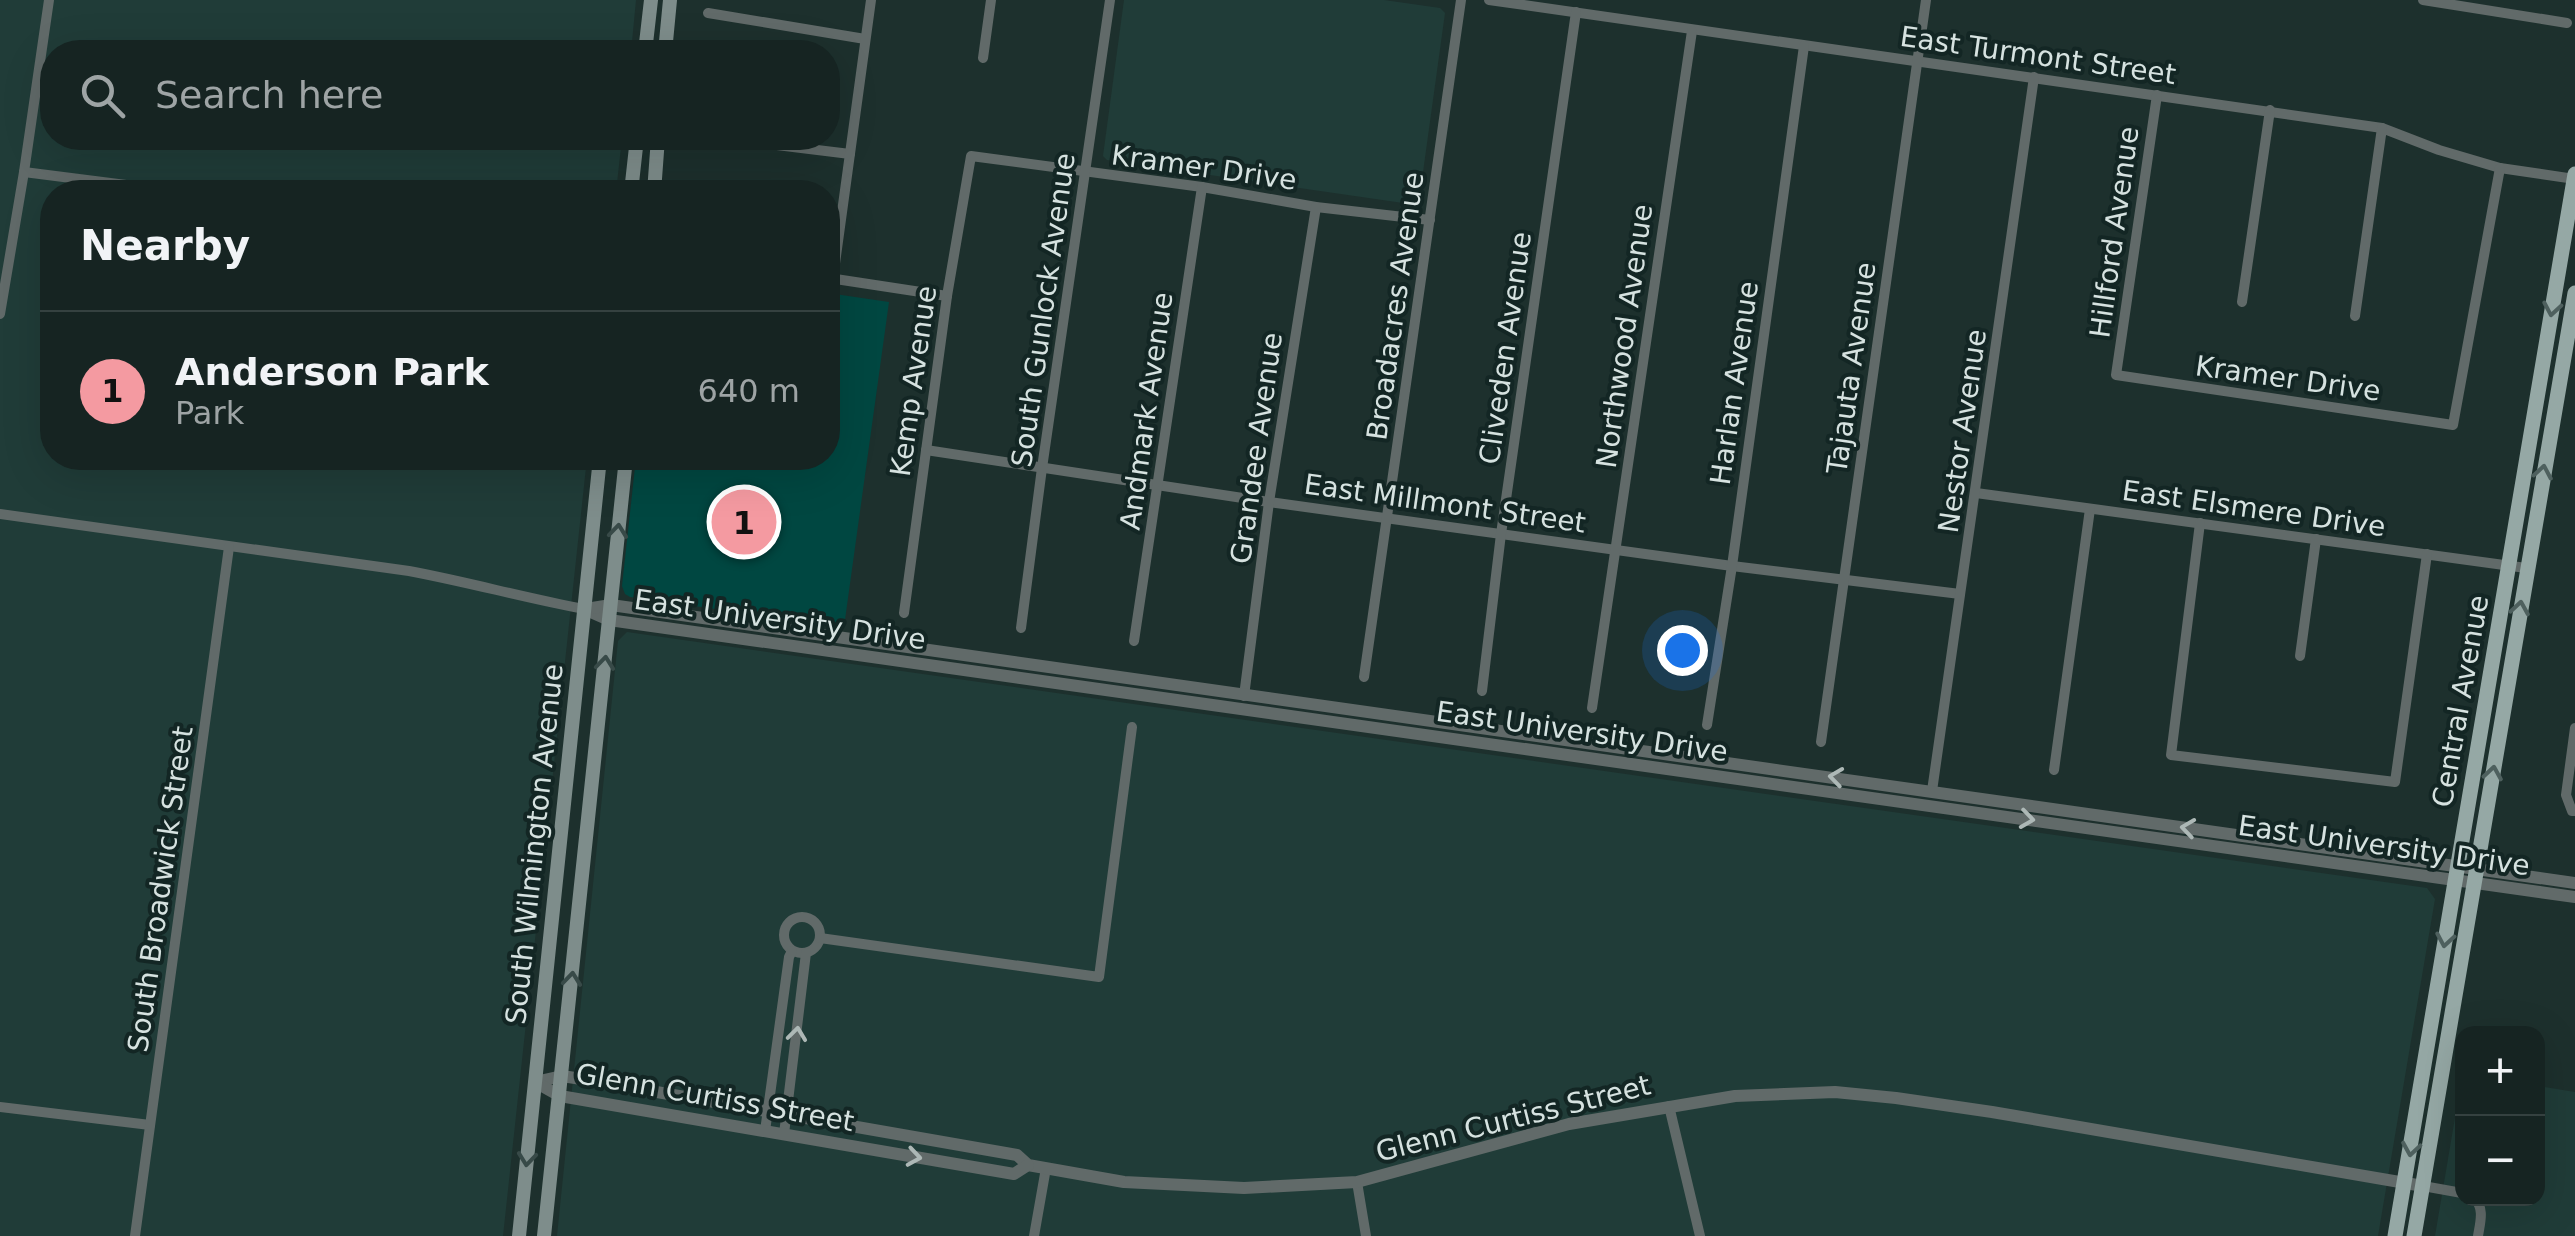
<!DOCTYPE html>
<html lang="en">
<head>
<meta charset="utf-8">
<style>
	body { margin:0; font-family:"DejaVu Sans",sans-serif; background:#1f2c2a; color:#f1f3f6 }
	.controls { position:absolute; right:30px; bottom:30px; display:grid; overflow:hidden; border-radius:20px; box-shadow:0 10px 40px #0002 }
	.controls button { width:90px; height:90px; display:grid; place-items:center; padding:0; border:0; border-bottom:2px solid #354140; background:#162422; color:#f1f3f6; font:50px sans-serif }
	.you { position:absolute; left:1682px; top:650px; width:35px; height:35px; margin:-25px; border:8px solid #fff; border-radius:50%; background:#1a73e8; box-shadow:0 0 0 15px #1a73e833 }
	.badge { display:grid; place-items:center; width:65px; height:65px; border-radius:50%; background:#f49aa1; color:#111; font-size:32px; font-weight:700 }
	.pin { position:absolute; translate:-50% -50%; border:5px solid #fff; box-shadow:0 2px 10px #0006 }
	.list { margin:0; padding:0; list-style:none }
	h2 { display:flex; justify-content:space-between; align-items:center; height:130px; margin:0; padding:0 40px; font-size:42px }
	h2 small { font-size:32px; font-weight:400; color:#9ea4a5 }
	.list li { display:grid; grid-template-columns:65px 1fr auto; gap:30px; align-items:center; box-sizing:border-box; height:160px; padding:0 40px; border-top:2px solid #354140 }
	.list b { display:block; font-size:38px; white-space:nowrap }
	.list p { margin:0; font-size:32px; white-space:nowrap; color:#9ea4a5 }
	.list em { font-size:32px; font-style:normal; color:#9ea4a5 }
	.icon { flex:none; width:55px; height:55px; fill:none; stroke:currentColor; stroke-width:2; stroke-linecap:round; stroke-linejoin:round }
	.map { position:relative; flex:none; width:2575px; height:1236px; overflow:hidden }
	.search { position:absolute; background:#162422; box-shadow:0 10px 40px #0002; left:40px; top:40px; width:800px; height:110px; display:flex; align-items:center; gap:25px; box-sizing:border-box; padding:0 35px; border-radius:40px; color:#9ea4a5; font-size:38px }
	.panel { position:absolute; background:#162422; box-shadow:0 10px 40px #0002; left:40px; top:180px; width:800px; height:290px; border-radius:40px }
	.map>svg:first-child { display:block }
	.built { fill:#203c38 }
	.green { fill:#004741 }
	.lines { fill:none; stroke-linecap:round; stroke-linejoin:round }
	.minor { stroke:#616a69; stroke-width:10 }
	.tertiary { stroke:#616a69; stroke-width:12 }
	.secondary { stroke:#7e8d8b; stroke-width:14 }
	.primary { stroke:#95a8a5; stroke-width:15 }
	.oneway { stroke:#4e605e }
	.oneway2 { stroke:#384a48 }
	.oneway3 { stroke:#adb8b6 }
	.labels { text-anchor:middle; stroke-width:8; stroke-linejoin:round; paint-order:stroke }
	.street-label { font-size:28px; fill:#d6e2e0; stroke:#132624 }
</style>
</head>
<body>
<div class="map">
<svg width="2575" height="1236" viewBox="0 0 2575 1236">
	<rect width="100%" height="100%" fill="#1d302d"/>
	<g class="built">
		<path d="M 0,0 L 636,0 L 631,52 L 52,52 L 52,138 L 622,138 L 616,192 L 52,192 L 52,458 L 587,458 L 503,1236 L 0,1236 Z"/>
		<path d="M 1124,0 L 1384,0 L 1440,8 L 1445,13 L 1419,201 L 1410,204 L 1107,160 L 1103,156 Z"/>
		<path d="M 627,632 L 2427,888 L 2435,899 L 2378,1236 L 557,1236 L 618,641 Z"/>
		<path d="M 2462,1076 L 2462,1198 L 2538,1198 L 2538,1086 L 2575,1092 L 2575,1236 L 2435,1236 Z"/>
	</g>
	<path class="green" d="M 828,293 L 889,302 L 844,627 L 630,597 L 625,594 L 622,586 L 636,458 L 828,458 Z"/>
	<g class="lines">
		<g class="minor">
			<path d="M 1489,0 L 2382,128 L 2439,150 L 2500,168 L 2575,179"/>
			<path d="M 2423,0 L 2567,23"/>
			<path d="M 708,13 L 865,39"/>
			<path d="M 983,58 L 991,0"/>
			<path d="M 2157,95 L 2116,375 L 2453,425 L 2500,168"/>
			<path d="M 719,138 L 850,154"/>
			<path d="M 24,172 L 181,192"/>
			<path d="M 829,278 L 947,296"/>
			<path d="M 833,278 L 871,0"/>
			<path d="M 2242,302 L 2270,110"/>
			<path d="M 0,314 L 24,172 L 49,0"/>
			<path d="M 2355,316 L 2382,128"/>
			<path d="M 926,450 L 1269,502 L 1732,566 L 1960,594"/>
			<path d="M 1976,493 L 2526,568"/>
			<path d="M 0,514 L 409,571 C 468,582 525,598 584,609"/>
			<path d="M 2200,523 L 2171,755 L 2395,782 L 2427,554"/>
			<path d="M 904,613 L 947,296 L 971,156 L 1202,187 L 1316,207 L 1430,220"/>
			<path d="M 1021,628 L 1042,468 L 1110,0"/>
			<path d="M 1134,641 L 1202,187"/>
			<path d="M 2300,656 L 2316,539"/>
			<path d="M 1364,677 L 1461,0"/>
			<path d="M 1482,691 L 1501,534 L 1576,12"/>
			<path d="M 1244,696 L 1269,502 L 1316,207"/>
			<path d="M 1592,708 L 1692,31"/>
			<path d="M 1707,725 L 1732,566 L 1804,46"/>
			<path d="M 2575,728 L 2566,795 L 2572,811 L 2575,811"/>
			<path d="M 1821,742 L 1926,0"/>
			<path d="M 2054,770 L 2090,509"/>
			<path d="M 1932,791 L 2034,77"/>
			<circle cx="802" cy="935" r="18"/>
			<path d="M 820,938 L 1099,977 L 1132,727"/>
			<path d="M 1669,1106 L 1700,1236"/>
			<path d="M 0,1107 L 150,1125"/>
			<path d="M 765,1131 L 789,957 L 792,951"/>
			<path d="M 784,1134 L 806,953"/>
			<path d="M 1357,1182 L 1366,1236"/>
			<path d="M 2423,1186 L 2462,1193"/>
			<path d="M 2474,1198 C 2485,1208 2480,1223 2478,1236"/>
			<path d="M 135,1236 L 229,547"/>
			<path d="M 1034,1236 L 1046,1168"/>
		</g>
		<g class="tertiary">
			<path d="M 584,609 L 609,620 L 2575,897"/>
			<path d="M 586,609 L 611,605 L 2575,883"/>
			<path d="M 535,1082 L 562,1076 L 588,1080 L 1017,1155 L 1028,1165 L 1124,1182 L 1244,1188 L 1357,1182 L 1569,1124 L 1735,1096 L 1835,1092 L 1896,1098 L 1992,1112 L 2423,1186"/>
			<path d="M 535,1082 L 560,1096 L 1014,1174 L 1028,1165"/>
		</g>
		<g class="secondary">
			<path d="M 645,52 L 651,0"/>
			<path d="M 665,52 L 670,0"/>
			<path d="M 631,192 L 637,138"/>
			<path d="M 654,192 L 658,138"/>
			<path d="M 519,1236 L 600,458"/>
			<path d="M 544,1236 L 626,458"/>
		</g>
		<g class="primary">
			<path d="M 2395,1236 L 2575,174"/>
			<path d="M 2414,1236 L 2575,293"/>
		</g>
	</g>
	<defs><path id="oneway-chevron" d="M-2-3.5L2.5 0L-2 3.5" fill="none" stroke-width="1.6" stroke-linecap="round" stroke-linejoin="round" transform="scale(2.5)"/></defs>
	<g class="oneway">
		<use href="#oneway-chevron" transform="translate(2552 309) rotate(100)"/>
		<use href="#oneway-chevron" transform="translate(2543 472) rotate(-80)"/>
		<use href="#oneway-chevron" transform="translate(2520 608) rotate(-81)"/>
		<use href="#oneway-chevron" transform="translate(2493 773) rotate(-81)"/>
		<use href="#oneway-chevron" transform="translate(2445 940) rotate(100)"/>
		<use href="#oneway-chevron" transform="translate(2411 1149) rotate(99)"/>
	</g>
	<g class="oneway2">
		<use href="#oneway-chevron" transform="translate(618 531) rotate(-84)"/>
		<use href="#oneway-chevron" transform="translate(605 663) rotate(-84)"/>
		<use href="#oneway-chevron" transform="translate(572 979) rotate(-84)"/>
		<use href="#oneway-chevron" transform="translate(527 1159) rotate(96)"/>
	</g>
	<g class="oneway3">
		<use href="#oneway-chevron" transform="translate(1836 777) rotate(-172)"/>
		<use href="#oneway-chevron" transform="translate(2027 819) rotate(8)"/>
		<use href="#oneway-chevron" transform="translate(2188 828) rotate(-172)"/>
		<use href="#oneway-chevron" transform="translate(797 1034) rotate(-83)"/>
		<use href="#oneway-chevron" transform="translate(914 1157) rotate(9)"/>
	</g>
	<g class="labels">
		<g class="street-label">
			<text transform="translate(2038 55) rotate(8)" y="10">East Turmont Street</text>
			<text transform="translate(1204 167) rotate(8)" y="10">Kramer Drive</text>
			<text transform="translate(2114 232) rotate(-82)" y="10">Hillford Avenue</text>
			<text transform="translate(1395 306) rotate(-82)" y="10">Broadacres Avenue</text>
			<text transform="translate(1043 310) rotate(-82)" y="10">South Gunlock Avenue</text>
			<text transform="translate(1624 336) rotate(-82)" y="10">Northwood Avenue</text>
			<text transform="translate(1505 348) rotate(-82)" y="10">Cliveden Avenue</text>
			<text transform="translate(1851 368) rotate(-82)" y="10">Tajauta Avenue</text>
			<text transform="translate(2288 378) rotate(8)" y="10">Kramer Drive</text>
			<text transform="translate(913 381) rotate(-82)" y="10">Kemp Avenue</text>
			<text transform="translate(1734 383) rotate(-82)" y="10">Harlan Avenue</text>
			<text transform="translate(1146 411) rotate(-82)" y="10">Andmark Avenue</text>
			<text transform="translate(1962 431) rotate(-82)" y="10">Nestor Avenue</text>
			<text transform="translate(1256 448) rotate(-82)" y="10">Grandee Avenue</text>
			<text transform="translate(1445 503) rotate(8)" y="10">East Millmont Street</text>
			<text transform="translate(2254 508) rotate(8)" y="10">East Elsmere Drive</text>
			<text transform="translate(780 619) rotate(8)" y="10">East University Drive</text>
			<text transform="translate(2460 701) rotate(-80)" y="10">Central Avenue</text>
			<text transform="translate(1582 731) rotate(8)" y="10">East University Drive</text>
			<text transform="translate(534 844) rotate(-84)" y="10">South Wilmington Avenue</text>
			<text transform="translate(2384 845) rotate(8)" y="10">East University Drive</text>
			<text transform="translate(160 889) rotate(-82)" y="10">South Broadwick Street</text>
			<text transform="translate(715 1097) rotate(10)" y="10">Glenn Curtiss Street</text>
			<text transform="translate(1513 1118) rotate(-14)" y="10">Glenn Curtiss Street</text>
		</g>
	</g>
</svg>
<div class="controls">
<button>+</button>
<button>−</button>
</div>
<div class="you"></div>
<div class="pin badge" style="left:744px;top:522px">1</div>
<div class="search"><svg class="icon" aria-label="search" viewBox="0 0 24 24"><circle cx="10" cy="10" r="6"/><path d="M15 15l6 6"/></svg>Search here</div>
<section class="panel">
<h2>Nearby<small></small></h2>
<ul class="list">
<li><span class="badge">1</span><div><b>Anderson Park</b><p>Park</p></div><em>640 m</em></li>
</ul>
</section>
</div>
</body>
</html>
